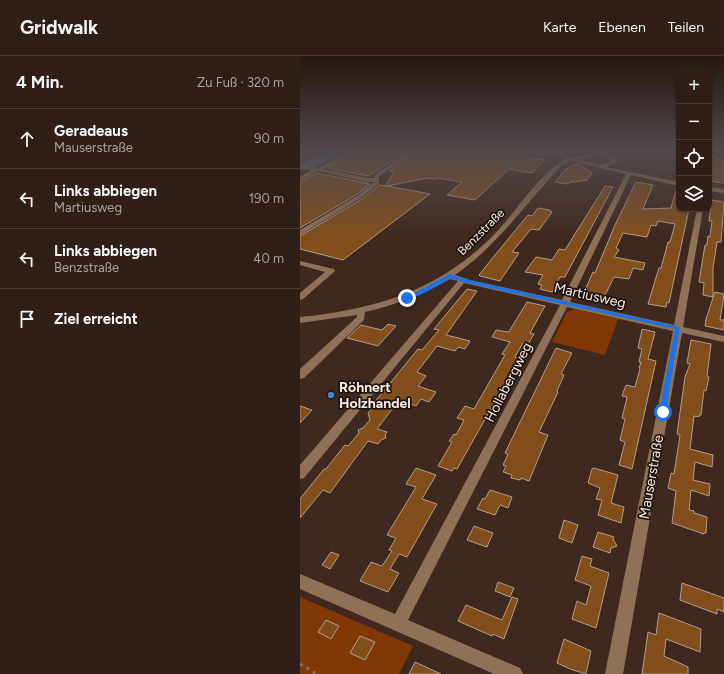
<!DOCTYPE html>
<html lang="de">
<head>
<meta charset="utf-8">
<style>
	body { margin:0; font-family:Figtree,sans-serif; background:#3b2c23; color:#f1f3f6 }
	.controls { position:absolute; right:12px; top:12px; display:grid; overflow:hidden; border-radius:8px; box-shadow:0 1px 3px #0004 }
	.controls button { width:36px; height:36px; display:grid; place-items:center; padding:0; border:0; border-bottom:1px solid #4a3d35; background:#2f1f16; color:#f1f3f6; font:20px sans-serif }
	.stop { position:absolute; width:12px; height:12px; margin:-9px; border:3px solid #1a73e8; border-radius:50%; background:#fff }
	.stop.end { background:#1a73e8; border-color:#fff; box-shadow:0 1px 4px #0008 }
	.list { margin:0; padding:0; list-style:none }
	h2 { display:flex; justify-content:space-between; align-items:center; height:52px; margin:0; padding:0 16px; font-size:17px }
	h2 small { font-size:13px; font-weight:400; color:#a7a2a1 }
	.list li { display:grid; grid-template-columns:26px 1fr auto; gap:12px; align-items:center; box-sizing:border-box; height:60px; padding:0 16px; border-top:1px solid #4a3d35 }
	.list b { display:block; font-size:15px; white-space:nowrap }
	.list p { margin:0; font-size:13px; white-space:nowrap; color:#a7a2a1 }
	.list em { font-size:13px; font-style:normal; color:#a7a2a1 }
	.icon { flex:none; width:22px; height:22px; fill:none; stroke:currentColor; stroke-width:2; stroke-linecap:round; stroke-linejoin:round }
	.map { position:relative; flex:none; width:424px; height:618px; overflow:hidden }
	header { display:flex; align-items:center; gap:24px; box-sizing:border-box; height:56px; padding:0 20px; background:#2f1f16; border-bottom:1px solid #4a3d35 }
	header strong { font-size:19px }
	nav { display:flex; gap:22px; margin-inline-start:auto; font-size:14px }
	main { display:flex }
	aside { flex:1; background:#2f1f16 }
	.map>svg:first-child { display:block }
	.green { fill:#803807 }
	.water { fill:#3a76b6 }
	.building { fill:#824e1c; stroke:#b49d8b }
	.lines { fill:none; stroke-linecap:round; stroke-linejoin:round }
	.path { stroke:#847067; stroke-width:3; stroke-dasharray:3 4.5; stroke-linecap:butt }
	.minor { fill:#8f7158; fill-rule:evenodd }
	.route { fill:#1a73e8 }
	.shop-dot { fill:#3f7fe0; stroke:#1e1510; stroke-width:1.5 }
	.labels { text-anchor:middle; stroke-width:3.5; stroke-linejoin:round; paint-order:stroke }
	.far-street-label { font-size:12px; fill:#f8e9e2; stroke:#1e1510 }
	.street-label { font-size:14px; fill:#f8e9e2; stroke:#1e1510 }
	.poi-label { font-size:14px; font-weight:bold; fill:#f8e9e2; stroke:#1e1510; text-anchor:start }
</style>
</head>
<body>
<header>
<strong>Gridwalk</strong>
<nav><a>Karte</a><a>Ebenen</a><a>Teilen</a></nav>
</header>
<main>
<aside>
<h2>4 Min.<small>Zu Fuß · 320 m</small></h2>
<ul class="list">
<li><svg class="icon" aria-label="ahead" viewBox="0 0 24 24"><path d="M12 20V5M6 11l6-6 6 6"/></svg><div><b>Geradeaus</b><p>Mauserstraße</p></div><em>90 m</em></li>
<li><svg class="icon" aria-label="left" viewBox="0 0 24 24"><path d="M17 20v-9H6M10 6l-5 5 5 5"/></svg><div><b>Links abbiegen</b><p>Martiusweg</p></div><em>190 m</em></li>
<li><svg class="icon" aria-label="left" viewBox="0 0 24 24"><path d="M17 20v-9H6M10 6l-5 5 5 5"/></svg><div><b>Links abbiegen</b><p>Benzstraße</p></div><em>40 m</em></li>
<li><svg class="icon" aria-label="arrive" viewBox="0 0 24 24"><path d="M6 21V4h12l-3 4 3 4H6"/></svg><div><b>Ziel erreicht</b></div></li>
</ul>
</aside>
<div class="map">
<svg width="424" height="618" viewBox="0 0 424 618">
	<rect width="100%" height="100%" fill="#3f291e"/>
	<g class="green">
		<path d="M 275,253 L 318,263 L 305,299 L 252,286 L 267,256 Z"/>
		<path d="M 0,541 L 113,590 L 99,618 L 0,618 Z"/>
	</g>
	<path class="water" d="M 20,98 L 35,100 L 14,111 L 0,109 Z"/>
	<g class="building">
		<path d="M 62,95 L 107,95 L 68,120 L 28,112 Z"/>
		<path d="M 117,95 L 205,95 L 215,97 L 217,95 L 227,97 L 222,101 L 245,104 L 232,117 L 209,113 L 175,144 L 147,139 L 162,126 L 137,122 L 135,123 L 128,122 L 87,130 L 130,138 L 43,204 L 0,193 L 0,180 L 62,143 L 79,129 L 85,130 L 94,116 L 89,115 Z"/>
		<path d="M 409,97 L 424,106 L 424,127 L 409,125 Z"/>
		<path d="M 276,108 L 280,109 L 292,117 L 287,124 L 275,126 L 270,126 L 268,128 L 255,126 L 266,113 Z"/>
		<path d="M 17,117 L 70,128 L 56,139 L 0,172 L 0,126 Z"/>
		<path d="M 336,126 L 353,129 L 343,153 L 371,152 L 377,131 L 379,131 L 379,153 L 389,153 L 369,247 L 367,246 L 366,251 L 348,248 L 359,212 L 361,212 L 368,186 L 370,186 L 375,168 L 358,165 L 356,170 L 351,169 L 347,181 L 323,177 L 316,192 L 319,194 L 314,201 L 345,207 L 343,214 L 333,212 L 329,223 L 314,221 L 301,247 L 281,243 L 293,216 L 295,217 L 315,169 Z"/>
		<path d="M 305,130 L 313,131 L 265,221 L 260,221 L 252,236 L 240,233 L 242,229 L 238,228 L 243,219 L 225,216 L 236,201 L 252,204 L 259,193 L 265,194 Z"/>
		<path d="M 412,144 L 424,146 L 421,186 L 417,186 L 413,212 L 413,241 L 403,239 L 404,227 L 399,226 L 405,189 L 407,189 L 408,180 L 410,181 L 412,165 L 409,165 Z"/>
		<path d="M 238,152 L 250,154 L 250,155 L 252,156 L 239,174 L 231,173 L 212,196 L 219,197 L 200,225 L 180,220 L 179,219 L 191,204 L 228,159 L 232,160 Z"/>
		<path d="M 167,233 L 177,235 L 146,279 L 170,285 L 165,293 L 158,291 L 155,295 L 137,290 L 117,316 L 126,320 L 118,330 L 136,336 L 129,346 L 121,343 L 116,350 L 99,344 L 77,373 L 87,376 L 85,379 L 86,382 L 81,384 L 78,388 L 68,385 L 30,437 L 23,434 L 0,462 L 0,443 L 24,413 L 26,413 L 45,389 L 48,390 L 59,377 L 58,374 L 63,372 L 70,364 L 68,357 L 75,349 L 73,348 L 118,293 L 122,294 L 139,274 L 134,273 Z"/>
		<path d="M 415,236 L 424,238 L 420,264 L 424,264 L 424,274 L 405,270 L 406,263 Z"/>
		<path d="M 227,246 L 245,250 L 230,277 L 234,278 L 228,288 L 223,287 L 215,301 L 219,303 L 157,413 L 154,412 L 152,415 L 138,410 L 152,386 L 149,385 L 154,378 L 156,379 L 164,364 L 157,362 L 165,350 L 174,353 L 205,299 L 202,298 L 210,286 L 192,281 L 196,274 L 208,276 L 210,274 Z"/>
		<path d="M 88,268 L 96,270 L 78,290 L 47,282 L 61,269 L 82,274 Z"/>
		<path d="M 342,273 L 355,276 L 348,303 L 356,305 L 332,413 L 319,409 L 325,386 L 320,384 L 325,363 L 322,362 L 327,341 L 322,340 L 326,329 L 335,331 L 340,313 L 339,312 L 341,306 L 339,306 L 342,293 L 338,292 Z"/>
		<path d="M 391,284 L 411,288 L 407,320 L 409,321 L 406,335 L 404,334 L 401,359 L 399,359 L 399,361 L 394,360 L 390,393 L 413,399 L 412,411 L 395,406 L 393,424 L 410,428 L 409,440 L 391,434 L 389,454 L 394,455 L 394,457 L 407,461 L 406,477 L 404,477 L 404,478 L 372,467 L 376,435 L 368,432 L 371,417 L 374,418 L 380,379 L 377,378 L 385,321 L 390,308 L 387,307 Z"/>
		<path d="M 256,292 L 272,297 L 261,318 L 264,319 L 257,335 L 258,336 L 239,376 L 248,379 L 229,425 L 221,422 L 220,424 L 211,422 L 212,419 L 203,416 L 206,410 L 203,409 L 208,398 L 205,397 Z"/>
		<path d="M 0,350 L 12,354 L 0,367 Z"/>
		<path d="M 116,412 L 136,419 L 122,443 L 137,448 L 107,501 L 99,498 L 90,513 L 99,517 L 88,536 L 60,525 L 71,506 L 82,510 L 92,495 L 89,494 L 96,482 L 87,479 L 116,431 L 106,428 Z"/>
		<path d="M 294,412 L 318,419 L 311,447 L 324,451 L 321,467 L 298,459 L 302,444 L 296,443 L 300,432 L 288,427 L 292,413 Z"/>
		<path d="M 190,434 L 212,441 L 208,452 L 200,449 L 195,459 L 177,453 L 183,442 L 185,443 Z"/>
		<path d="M 264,464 L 278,469 L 272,487 L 259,482 Z"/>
		<path d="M 174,470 L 193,477 L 187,491 L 167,484 Z"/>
		<path d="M 298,476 L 314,481 L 313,483 L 317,490 L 311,492 L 310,497 L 293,491 Z"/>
		<path d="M 31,496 L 39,499 L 30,513 L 22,509 Z"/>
		<path d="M 282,500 L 292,503 L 290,510 L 309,517 L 296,572 L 272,563 L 277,545 L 286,549 L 291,530 L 275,524 Z"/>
		<path d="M 198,526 L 214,532 L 210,541 L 195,535 Z"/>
		<path d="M 382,527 L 424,542 L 424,556 L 417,553 L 417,558 L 380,544 Z"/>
		<path d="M 212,541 L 218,543 L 204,583 L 193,578 L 192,580 L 158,565 L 166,549 L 202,564 Z"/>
		<path d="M 359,557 L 401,573 L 400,596 L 366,583 L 364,600 L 388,611 L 388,618 L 342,618 L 348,576 L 356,579 Z"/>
		<path d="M 26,564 L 39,570 L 31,583 L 18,576 Z"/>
		<path d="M 60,580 L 75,586 L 65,604 L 50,597 Z"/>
		<path d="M 264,583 L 291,595 L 286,618 L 270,613 L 257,607 Z"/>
		<path d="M 115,606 L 141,618 L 109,618 Z"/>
	</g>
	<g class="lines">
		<path class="path" d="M 0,608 L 17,618"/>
		<g class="minor">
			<path d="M 6,95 L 12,95 L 0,102 L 0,98 Z"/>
			<path d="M 52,95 L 58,95 L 24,113 L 68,122 L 73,122 L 78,116 L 110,95 L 116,95 L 82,118 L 79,121 L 79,127 L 61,142 L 0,179 L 0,174 L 57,140 L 74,126 L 68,126 L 18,115 L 0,125 L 0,121 L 12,114 L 0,112 L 0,108 L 18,112 Z"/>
			<path d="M 239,95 C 250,95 262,102 273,101 C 288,100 303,95 319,95 L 307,98 L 314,101 L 317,105 L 315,108 L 306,111 L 379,126 L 379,130 L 331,119 L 270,246 L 374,269 L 397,153 L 403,153 L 383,271 L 424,280 L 424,286 L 382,277 L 323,618 L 305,618 L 373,275 L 267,251 L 108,564 L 220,612 L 223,618 L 194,618 L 0,533 L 0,518 L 95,558 L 260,249 L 164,227 L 4,422 L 0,423 L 0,409 L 158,225 L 150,223 C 123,238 96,249 65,256 L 64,264 L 4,322 L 0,323 L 0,313 L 57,261 L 57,259 L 0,267 L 0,261 C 80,253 146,232 201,171 C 220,150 240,117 266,103 ZM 300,99 L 310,103 L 311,106 L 300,109 L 278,103 ZM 271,105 L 326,118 L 262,244 L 170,224 L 155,219 C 194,192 220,155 252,120 L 261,110 Z"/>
			<path d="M 415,95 L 424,97 L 424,101 Z"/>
			<path d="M 409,131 L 424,133 L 424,137 L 409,135 Z"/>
			<path d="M 0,205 L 34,213 L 35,215 L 3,243 L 0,244 L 0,237 L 25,216 L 0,209 Z"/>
		</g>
	</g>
	<linearGradient id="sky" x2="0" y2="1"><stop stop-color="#231710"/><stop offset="0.52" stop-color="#52494c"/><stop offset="1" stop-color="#52494c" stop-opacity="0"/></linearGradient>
	<rect width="424" height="182" fill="url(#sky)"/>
	<path class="route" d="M 150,218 L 165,223 L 380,271 L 365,358 L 360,358 L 359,356 L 375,273 L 163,226 L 151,222 C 142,227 112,246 105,242 Z"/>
	<circle class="shop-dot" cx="31" cy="339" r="4"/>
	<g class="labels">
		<g class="far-street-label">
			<text transform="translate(181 176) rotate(-45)" y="4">Benzstraße</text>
		</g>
		<g class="street-label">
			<text transform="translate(290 239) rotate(13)" y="5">Martiusweg</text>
			<text transform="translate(208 326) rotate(-63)" y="5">Hollabergweg</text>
			<text transform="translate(351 421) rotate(-80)" y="5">Mauserstraße</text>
		</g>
		<g class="poi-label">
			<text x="39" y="336">Röhnert<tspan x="39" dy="16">Holzhandel</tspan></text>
		</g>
	</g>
</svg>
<div class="controls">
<button>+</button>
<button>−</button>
<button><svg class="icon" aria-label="locate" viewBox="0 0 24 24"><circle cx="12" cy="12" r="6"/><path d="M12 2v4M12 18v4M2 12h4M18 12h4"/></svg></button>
<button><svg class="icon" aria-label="layers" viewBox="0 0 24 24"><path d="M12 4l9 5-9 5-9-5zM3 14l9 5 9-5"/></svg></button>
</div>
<div class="stop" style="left:363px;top:356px"></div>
<div class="stop end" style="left:107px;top:242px"></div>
</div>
</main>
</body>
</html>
